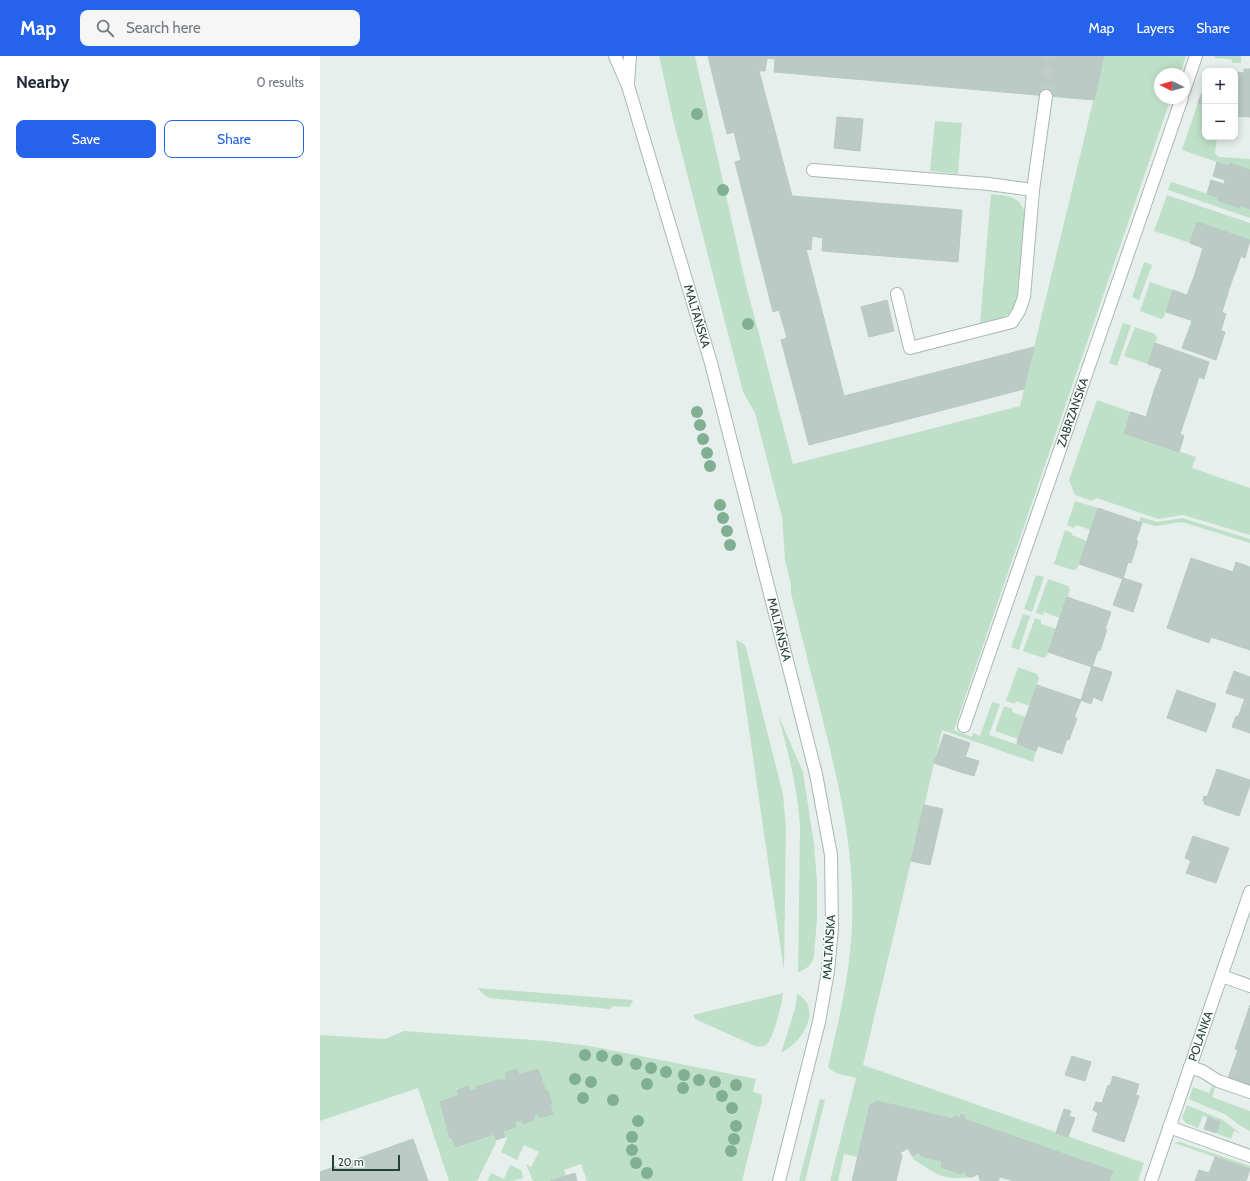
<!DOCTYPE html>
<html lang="en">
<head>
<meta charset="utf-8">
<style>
	body { margin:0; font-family:Cabin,sans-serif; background:#f6f6f7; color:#1f2937 }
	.controls { position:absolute; right:12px; top:12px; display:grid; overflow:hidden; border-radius:8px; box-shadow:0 2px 10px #0003 }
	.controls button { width:36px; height:36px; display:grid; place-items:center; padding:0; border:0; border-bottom:1px solid #e0e1e3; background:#fff; color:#1f2937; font:20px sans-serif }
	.compass { position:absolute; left:834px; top:12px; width:36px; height:36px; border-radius:50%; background:#fff; box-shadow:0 2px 10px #0003; rotate:275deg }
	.scale { position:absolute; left:12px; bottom:10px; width:68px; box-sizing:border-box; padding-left:4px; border:2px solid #24423a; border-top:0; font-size:11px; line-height:14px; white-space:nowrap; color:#24423a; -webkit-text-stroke:3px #f7fbf9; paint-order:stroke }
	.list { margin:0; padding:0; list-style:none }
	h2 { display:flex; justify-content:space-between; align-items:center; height:52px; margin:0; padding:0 16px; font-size:17px }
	h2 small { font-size:13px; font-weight:400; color:#747a83 }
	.actions { display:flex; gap:8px; padding:12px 16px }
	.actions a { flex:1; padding:9px 0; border:1px solid #2563eb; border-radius:8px; text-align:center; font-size:14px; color:#2563eb }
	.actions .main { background:#2563eb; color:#fff }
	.icon { flex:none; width:22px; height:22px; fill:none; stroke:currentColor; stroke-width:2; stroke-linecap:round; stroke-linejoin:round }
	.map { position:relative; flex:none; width:930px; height:1125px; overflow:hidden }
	header { display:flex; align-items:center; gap:24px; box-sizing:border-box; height:56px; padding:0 20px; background:#2563eb; color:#fff }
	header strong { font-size:19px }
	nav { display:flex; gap:22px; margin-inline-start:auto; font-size:14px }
	.search { width:280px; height:36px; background:#f6f6f7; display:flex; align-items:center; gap:10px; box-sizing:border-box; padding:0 14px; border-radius:8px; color:#747a83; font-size:15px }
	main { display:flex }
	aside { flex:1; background:#fff }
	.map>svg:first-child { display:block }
	.green { fill:#bfe0c8 }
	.building { fill:#bbcac4; stroke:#b8c9c2 }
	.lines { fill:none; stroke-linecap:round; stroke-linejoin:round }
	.minor-tunnel { stroke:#bfccc8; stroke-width:12; stroke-dasharray:12 6; stroke-linecap:butt }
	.minor-casing { stroke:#a8b8b2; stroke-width:14 }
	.minor { stroke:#fff; stroke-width:12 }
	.tree { fill:#80af93 }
	.labels { text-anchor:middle; stroke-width:3.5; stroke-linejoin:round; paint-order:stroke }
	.street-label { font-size:12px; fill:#24423a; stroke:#f7fbf9 }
</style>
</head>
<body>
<header>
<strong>Map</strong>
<div class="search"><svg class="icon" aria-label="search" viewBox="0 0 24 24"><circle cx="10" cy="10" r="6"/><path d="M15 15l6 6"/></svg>Search here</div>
<nav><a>Map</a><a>Layers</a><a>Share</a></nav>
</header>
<main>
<aside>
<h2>Nearby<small>0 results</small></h2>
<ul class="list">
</ul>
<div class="actions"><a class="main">Save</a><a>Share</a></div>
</aside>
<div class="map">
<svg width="930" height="1125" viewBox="0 0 930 1125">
	<rect width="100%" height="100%" fill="#e6efeb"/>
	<g class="green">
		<path d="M 339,0 L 375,0 L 426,229 L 473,408 L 700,350 L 784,0 L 866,0 L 860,18 L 840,18 L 840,42 L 851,42 L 634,674 L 652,681 L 653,677 L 660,680 L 672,646 L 680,648 L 669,679 L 716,695 L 713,706 L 622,674 L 543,1009 L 824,1107 L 818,1125 L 789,1125 L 793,1115 L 644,1063 L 645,1060 L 641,1059 L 640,1062 L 634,1060 L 633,1063 L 557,1045 L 550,1049 L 538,1101 L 524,1098 L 518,1125 L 510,1125 L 536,1022 C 526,1019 515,1019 508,1011 C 519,964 530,918 532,870 C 535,797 520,732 502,661 C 492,620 481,579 471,537 L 471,529 L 465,504 L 462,461 L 435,357 L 423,336 L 352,59 Z"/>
		<path d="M 895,0 L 921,0 L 921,7 L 913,7 L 911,3 L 894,2 Z"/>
		<path d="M 878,47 L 885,50 L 885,81 L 897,81 L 895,98 L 899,101 L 930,103 L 930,114 L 910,107 L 909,110 L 862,94 Z"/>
		<path d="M 615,65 L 642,67 L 638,118 L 610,115 Z"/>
		<path d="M 851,126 L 898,141 L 897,144 L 918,152 L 919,149 L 930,153 L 930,162 L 848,134 Z"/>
		<path d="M 671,138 C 688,140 699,139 705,157 L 697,244 L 690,257 L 680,263 L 660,267 Z"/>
		<path d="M 847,139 L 930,167 L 930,184 L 877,166 L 870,187 L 834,175 Z"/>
		<path d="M 824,206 L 832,209 L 819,244 L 812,241 Z"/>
		<path d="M 830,226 L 853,234 L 844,261 L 841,263 L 820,255 Z"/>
		<path d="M 803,267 L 811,269 L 797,310 L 789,307 Z"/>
		<path d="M 815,271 L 835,278 L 837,282 L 828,308 L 804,300 Z"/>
		<path d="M 777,344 L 811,356 L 804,377 L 876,401 L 872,412 L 930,432 L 930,479 L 863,459 L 838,463 L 777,442 L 772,445 L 755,439 L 749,424 Z"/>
		<path d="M 755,445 L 778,452 L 771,474 L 756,469 L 754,472 L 747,469 Z"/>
		<path d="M 821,461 L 837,466 L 862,462 L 930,483 L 930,487 L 862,466 L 836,470 L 819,466 Z"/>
		<path d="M 745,474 L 752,477 L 752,479 L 767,485 L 757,513 L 753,514 L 734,508 Z"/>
		<path d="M 716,519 L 724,521 L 712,556 L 704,553 Z"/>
		<path d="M 728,523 L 748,530 L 750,534 L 740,562 L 724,556 L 723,559 L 716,557 Z"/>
		<path d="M 703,558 L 710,560 L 699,594 L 691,591 Z"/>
		<path d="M 715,562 L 721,564 L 721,568 L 736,573 L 727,600 L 723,602 L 703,595 Z"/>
		<path d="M 416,584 L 424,588 L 426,592 L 463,738 L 466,772 L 464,915 Z"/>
		<path d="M 698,611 L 717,618 L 719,622 L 710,650 L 696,645 L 695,648 L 686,645 Z"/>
		<path d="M 684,650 L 693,653 L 692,656 L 706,661 L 698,683 L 675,675 Z"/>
		<path d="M 458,659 L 483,716 L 494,788 L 497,825 L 497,863 L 494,900 C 492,909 487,913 478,916 L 480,772 C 478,733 468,696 458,659 Z"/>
		<path d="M 158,932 L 313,944 L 310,951 L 294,950 L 289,953 L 169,942 L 163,938 Z"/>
		<path d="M 463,937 C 463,945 453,983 447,988 C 444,991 440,991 435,990 L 375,963 L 373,959 Z"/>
		<path d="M 477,938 C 495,947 491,967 480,981 C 475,988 468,993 461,997 L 475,953 Z"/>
		<path d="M 84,975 L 227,985 L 270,990 L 436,1023 L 433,1036 L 440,1038 L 442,1040 L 442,1045 L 422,1125 L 267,1125 L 261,1108 L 244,1114 L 246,1120 L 230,1125 L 213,1125 L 206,1108 L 211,1111 L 219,1096 L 204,1089 L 197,1104 L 181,1096 L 187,1083 L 183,1075 L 196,1070 L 194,1066 L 201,1064 L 203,1068 L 214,1064 L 213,1060 L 219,1058 L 221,1062 L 233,1058 L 230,1049 L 232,1048 L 228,1035 L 226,1036 L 218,1013 L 181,1025 L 180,1023 L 156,1031 L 157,1033 L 150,1036 L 148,1030 L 137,1033 L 139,1039 L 120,1046 L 130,1081 L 132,1081 L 135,1091 L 174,1078 L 176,1087 L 157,1125 L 129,1125 L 98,1032 L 0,1065 L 0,979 L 65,983 Z"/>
		<path d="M 892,1030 L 895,1032 L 892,1041 L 930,1055 L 930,1075 L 919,1069 L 906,1059 L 869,1043 L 873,1031 L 889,1037 Z"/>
		<path d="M 500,1043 L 505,1044 L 485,1125 L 479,1125 Z"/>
		<path d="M 867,1049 L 903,1064 L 921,1078 L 914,1075 L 911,1083 L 896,1077 L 900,1066 L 883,1060 L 878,1072 L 866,1067 L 862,1062 Z"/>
		<path d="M 860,1086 L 930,1110 L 930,1113 L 854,1087 Z"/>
		<path d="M 599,1096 L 601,1100 L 622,1105 L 621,1111 L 641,1118 L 645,1115 L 647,1120 L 652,1121 C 622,1125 615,1117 593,1103 L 592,1100 Z"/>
		<path d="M 190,1109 L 201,1114 L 203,1122 L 193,1125 L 167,1125 L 171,1117 L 184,1123 Z"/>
	</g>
	<g class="building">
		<path d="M 388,0 L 784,0 L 774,44 L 454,16 L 455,3 L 447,2 L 445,15 L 439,15 L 472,140 L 642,154 L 638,206 L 502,195 L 503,182 L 492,180 L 491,194 L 486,193 L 524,340 L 714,291 L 704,333 L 489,389 L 461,284 L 467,282 L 459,254 L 453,256 L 415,106 L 421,104 L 414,76 L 407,78 Z"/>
		<path d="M 924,13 L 930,13 L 930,61 L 915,60 L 915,16 L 924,17 Z"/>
		<path d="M 884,31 L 885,32 L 885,50 L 878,47 Z"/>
		<path d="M 517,61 L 543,63 L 540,95 L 514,92 Z"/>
		<path d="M 897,106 L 909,110 L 910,107 L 930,114 L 930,153 L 919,149 L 919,152 L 897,144 L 898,141 L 887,138 L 891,124 L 904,128 L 905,124 L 893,120 Z"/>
		<path d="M 877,166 L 930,184 L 925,202 L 921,200 L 910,230 L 875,218 L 883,192 L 870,187 Z"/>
		<path d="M 875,218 L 910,230 L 902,256 L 906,258 L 901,274 L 846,256 L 853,234 L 867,239 Z"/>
		<path d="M 567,244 L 574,275 L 549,281 L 541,251 Z"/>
		<path d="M 872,265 L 905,276 L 896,304 L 862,292 Z"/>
		<path d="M 835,287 L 889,306 L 884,323 L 879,321 L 870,348 L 834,335 L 842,313 L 828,308 Z"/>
		<path d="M 834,335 L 870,348 L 860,378 L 864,380 L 859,396 L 804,377 L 811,356 L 826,361 Z"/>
		<path d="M 778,452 L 822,467 L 816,484 L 818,485 L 811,507 L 808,506 L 803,523 L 759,508 Z"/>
		<path d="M 871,502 L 913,516 L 916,506 L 930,511 L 930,594 L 891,581 L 889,587 L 847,572 Z"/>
		<path d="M 803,522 L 822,528 L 813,556 L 793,549 Z"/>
		<path d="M 747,541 L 791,556 L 785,573 L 787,573 L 780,595 L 778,594 L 772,611 L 728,596 Z"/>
		<path d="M 772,610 L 792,616 L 782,645 L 773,641 L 771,648 L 761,644 Z"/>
		<path d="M 914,615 L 930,621 L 930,629 L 925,643 L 906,637 Z"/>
		<path d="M 717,629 L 761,644 L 754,662 L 757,662 L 749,684 L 747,683 L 742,698 L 698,683 Z"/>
		<path d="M 930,629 L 930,677 L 912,671 L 916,660 L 918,661 Z"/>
		<path d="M 857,634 L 896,648 L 886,676 L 847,662 Z"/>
		<path d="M 624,678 L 650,687 L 640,716 L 614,707 Z"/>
		<path d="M 698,683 L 718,690 L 716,695 L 697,688 Z"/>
		<path d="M 645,701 L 659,705 L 654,720 L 640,716 Z"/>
		<path d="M 897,713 L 930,724 L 930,729 L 919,760 L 884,748 L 885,746 L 883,745 L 884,740 L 887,741 Z"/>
		<path d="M 604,749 L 623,753 L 610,809 L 591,805 Z"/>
		<path d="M 873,780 L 909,792 L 896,827 L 866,817 L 871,805 L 865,802 Z"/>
		<path d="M 930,949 L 930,998 L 915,993 Z"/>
		<path d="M 918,994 L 930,998 L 930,1030 L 908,1022 Z"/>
		<path d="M 752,1000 L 771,1006 L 765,1025 L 745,1019 Z"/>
		<path d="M 197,1013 L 199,1019 L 218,1013 L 226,1036 L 228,1035 L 232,1048 L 230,1049 L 233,1058 L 220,1062 L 219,1058 L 213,1060 L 214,1064 L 203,1068 L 201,1064 L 194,1066 L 196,1071 L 183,1075 L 185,1081 L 176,1084 L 174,1078 L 135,1091 L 132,1081 L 130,1082 L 120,1046 L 139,1039 L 137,1034 L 148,1030 L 150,1036 L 157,1033 L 156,1031 L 180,1023 L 181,1025 L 187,1023 L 185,1017 Z"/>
		<path d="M 793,1020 L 819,1028 L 816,1038 L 790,1030 Z"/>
		<path d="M 788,1029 L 819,1040 L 804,1086 L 772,1075 L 778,1057 L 773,1054 L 776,1046 L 782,1047 Z"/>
		<path d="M 557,1045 L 633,1063 L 634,1060 L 640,1062 L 641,1058 L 645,1060 L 644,1063 L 793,1115 L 789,1125 L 694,1125 L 680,1121 L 678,1125 L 662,1125 L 660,1124 L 658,1118 L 652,1121 L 647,1120 L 645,1115 L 641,1118 L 621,1111 L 622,1105 L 601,1100 L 599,1096 L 592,1100 L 588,1092 L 580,1097 L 582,1100 L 576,1125 L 532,1125 L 550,1049 Z"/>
		<path d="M 744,1053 L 751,1055 L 749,1060 L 755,1062 L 748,1081 L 736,1077 Z"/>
		<path d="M 888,1061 L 900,1066 L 896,1077 L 884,1073 Z"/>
		<path d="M 93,1083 L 108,1125 L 0,1125 L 0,1116 Z"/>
		<path d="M 895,1101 L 930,1113 L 926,1125 L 875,1125 L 879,1114 L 889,1117 Z"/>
		<path d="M 255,1117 L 257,1125 L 230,1125 L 246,1120 Z"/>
	</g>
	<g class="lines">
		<path class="minor-tunnel" d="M 726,40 L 729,0"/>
		<g class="minor-casing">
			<g id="minor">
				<path id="s1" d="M 295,0 L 308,30 L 391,307 L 496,718 L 511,799 L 512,872 L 508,915 L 499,966 L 459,1125"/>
				<path d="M 308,27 L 310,0"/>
				<path d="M 864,35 L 876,0"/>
				<path d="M 493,114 L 669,128 L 713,134"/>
				<path d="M 577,238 L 590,292 L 692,266 L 699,255 L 704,241 L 713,134 L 726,40"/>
				<path id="s2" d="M 644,670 L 862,42"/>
				<path d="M 902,920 L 930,930"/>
				<path d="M 870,1011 L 882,1015 L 898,1025 L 930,1036"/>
				<path d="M 849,1071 L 930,1100"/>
				<path id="s3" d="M 831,1125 L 930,836"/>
			</g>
		</g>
		<use href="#minor" class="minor"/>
	</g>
	<g class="tree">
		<circle cx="377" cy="58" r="6"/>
		<circle cx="403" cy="134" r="6"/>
		<circle cx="428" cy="268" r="6"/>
		<circle cx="377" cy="356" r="6"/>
		<circle cx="380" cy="369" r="6"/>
		<circle cx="383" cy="383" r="6"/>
		<circle cx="387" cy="397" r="6"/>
		<circle cx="390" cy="410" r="6"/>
		<circle cx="400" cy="449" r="6"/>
		<circle cx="403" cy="462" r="6"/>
		<circle cx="407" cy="475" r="6"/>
		<circle cx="410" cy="489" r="6"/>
		<circle cx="265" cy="999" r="6"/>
		<circle cx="282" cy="1000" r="6"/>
		<circle cx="297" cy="1004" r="6"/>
		<circle cx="316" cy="1008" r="6"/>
		<circle cx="331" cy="1012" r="6"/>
		<circle cx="346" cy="1016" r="6"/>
		<circle cx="364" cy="1019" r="6"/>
		<circle cx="255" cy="1023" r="6"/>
		<circle cx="379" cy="1024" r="6"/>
		<circle cx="271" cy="1026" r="6"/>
		<circle cx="395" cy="1026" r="6"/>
		<circle cx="327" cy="1028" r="6"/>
		<circle cx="416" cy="1029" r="6"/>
		<circle cx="363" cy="1032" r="6"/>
		<circle cx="402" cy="1040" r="6"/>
		<circle cx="263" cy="1042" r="6"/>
		<circle cx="293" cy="1044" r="6"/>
		<circle cx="412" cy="1052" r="6"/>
		<circle cx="318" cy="1065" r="6"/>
		<circle cx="416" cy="1070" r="6"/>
		<circle cx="312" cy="1081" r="6"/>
		<circle cx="414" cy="1083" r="6"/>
		<circle cx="312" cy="1094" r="6"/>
		<circle cx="411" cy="1095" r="6"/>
		<circle cx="316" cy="1107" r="6"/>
		<circle cx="327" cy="1117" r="6"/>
	</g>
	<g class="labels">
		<g class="street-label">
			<text dy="4" stroke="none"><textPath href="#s1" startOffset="273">MALTAŃSKA</textPath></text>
			<text dy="4" stroke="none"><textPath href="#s2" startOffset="332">ZABRZAŃSKA</textPath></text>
			<text dy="4" stroke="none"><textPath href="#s1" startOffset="597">MALTAŃSKA</textPath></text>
			<text transform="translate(509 891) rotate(-86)" y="4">MALTAŃSKA</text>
			<text dy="4" stroke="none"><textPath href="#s3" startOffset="153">POLANKA</textPath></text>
		</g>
	</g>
</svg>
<div class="controls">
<button>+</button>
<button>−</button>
</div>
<svg class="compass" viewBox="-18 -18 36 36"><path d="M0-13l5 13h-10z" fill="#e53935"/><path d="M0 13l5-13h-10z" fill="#747a83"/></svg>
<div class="scale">20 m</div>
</div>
</main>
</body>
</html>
